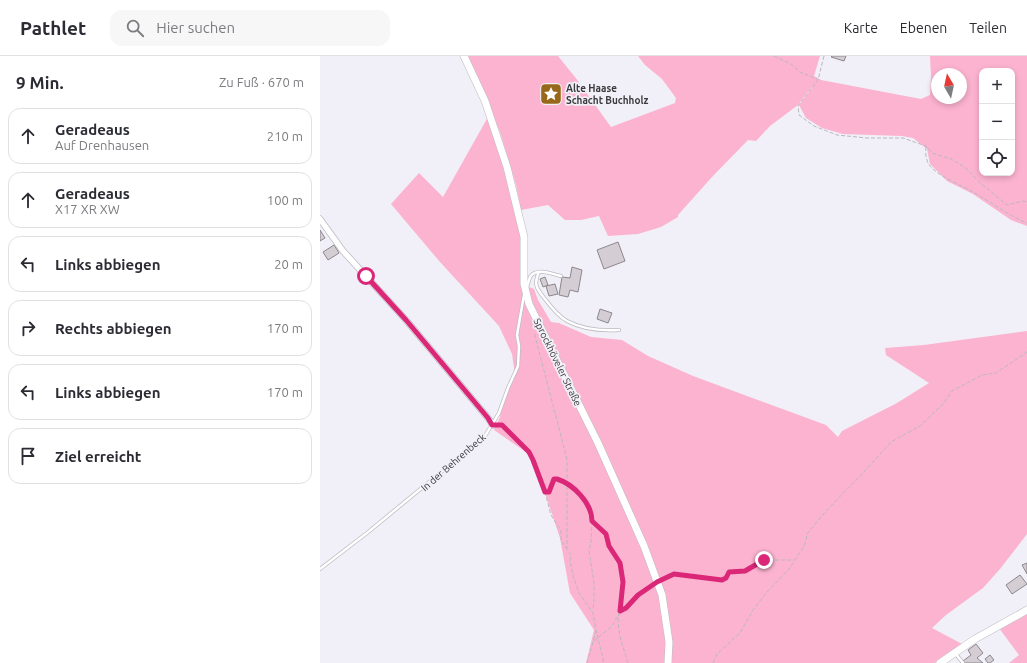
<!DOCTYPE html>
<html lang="de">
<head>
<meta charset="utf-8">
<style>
	body { margin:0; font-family:Ubuntu,sans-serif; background:#f7f7f7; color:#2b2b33 }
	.controls { position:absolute; right:12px; top:12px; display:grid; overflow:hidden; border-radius:8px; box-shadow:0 2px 6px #0003 }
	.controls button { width:36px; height:36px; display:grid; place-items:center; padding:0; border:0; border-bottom:1px solid #e1e1e2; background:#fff; color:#2b2b33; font:20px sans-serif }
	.compass { position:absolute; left:611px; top:12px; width:36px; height:36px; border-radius:50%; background:#fff; box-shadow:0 2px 6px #0003; rotate:351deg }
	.stop { position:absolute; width:12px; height:12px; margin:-9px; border:3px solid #db2777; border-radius:50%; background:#fff }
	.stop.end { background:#db2777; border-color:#fff; box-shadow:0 1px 4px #0008 }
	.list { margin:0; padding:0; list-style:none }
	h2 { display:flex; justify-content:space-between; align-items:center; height:52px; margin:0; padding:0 16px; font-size:17px }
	h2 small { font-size:13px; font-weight:400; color:#7c7c81 }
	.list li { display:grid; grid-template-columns:26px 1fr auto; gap:12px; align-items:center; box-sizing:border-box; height:56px; margin:0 8px 8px; padding:0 8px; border:1px solid #e1e1e2; border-radius:12px }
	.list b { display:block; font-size:15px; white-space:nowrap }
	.list p { margin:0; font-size:13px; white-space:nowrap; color:#7c7c81 }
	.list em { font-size:13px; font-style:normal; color:#7c7c81 }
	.icon { flex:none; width:22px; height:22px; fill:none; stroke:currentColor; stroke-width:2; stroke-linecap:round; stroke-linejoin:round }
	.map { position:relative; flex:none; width:707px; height:607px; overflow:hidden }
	header { display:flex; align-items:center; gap:24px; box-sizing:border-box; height:56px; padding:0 20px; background:#fff; border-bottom:1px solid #e1e1e2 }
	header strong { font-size:19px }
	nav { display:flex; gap:22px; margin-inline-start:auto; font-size:14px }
	.search { width:280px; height:36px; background:#f7f7f7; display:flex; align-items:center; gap:10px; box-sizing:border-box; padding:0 14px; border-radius:12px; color:#7c7c81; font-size:15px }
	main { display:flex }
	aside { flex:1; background:#fff }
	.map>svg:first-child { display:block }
	.green { fill:#fcb3d0; fill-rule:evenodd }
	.building { fill:#d4ced4; stroke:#8d878d }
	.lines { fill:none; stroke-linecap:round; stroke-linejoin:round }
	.service-casing { stroke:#bdbbc2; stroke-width:4 }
	.minor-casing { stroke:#bdbbc2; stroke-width:7 }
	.tertiary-casing { stroke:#bdbbc2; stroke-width:8 }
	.path { stroke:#bab8be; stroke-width:1; stroke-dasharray:4 2; stroke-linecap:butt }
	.service { stroke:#fff; stroke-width:2.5 }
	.minor { stroke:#fff; stroke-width:5.5 }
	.tertiary { stroke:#fff; stroke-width:7 }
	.route { stroke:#db2777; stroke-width:5 }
	.labels { text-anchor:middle; stroke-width:3.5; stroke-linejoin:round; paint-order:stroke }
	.poi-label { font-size:10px; font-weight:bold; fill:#3b3a3d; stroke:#f1eff7; text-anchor:start }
	.street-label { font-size:10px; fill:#3b3a3d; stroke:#f1eff7 }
</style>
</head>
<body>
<header>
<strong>Pathlet</strong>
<div class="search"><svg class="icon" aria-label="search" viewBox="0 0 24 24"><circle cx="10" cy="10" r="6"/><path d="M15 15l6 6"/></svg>Hier suchen</div>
<nav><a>Karte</a><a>Ebenen</a><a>Teilen</a></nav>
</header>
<main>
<aside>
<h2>9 Min.<small>Zu Fuß · 670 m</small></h2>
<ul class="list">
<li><svg class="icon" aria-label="ahead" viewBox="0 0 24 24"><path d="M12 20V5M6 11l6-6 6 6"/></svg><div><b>Geradeaus</b><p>Auf Drenhausen</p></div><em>210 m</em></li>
<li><svg class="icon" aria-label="ahead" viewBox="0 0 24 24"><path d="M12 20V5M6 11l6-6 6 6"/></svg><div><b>Geradeaus</b><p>X17 XR XW</p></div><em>100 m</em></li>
<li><svg class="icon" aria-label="left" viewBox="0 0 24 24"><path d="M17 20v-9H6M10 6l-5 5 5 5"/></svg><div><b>Links abbiegen</b></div><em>20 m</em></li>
<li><svg class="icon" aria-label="right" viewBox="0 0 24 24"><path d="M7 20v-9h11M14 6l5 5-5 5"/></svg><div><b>Rechts abbiegen</b></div><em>170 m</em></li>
<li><svg class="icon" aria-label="left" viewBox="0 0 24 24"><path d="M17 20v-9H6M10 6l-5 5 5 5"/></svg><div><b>Links abbiegen</b></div><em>170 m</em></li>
<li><svg class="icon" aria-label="arrive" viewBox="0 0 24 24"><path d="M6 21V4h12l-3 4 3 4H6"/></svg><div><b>Ziel erreicht</b></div></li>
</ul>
</aside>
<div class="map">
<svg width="707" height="607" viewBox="0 0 707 607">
	<rect width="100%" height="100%" fill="#f1eff7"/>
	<g class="green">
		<path d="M 147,0 L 238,0 L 255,21 L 291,71 L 355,47 L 356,42 L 342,23 L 325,9 L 318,0 L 500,0 L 494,20 L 501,24 L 601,43 L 610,39 L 611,20 L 610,0 L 707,0 L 707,170 L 691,164 L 653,138 L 627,125 L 610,108 L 607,93 L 593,82 L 582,80 L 523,78 L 502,72 L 486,62 L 479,49 L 492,32 L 492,31 L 478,49 L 450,70 L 436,85 L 428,84 L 392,121 L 358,159 L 358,161 L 341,171 L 318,178 L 288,180 L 279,160 L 261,164 L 245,164 L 228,149 L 201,154 L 196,129 L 180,76 ZM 662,15 L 692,15 L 692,117 L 662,117 ZM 617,18 L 641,18 L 641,42 L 617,42 Z"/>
		<path d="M 168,61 C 180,99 193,140 200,180 C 202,194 201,211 201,226 L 209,231 L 214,233 L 218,244 L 231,266 L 239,267 L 271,281 L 302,284 L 328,300 L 373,320 L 506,369 L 518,381 L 522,375 L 577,347 L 609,327 L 566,299 L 565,292 L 604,289 L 707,275 L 707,478 L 680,513 L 663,532 L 626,559 L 612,572 L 642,588 L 615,607 L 266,607 L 274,574 L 250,537 L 240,482 L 216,410 L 206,396 L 174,374 L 180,361 L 181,349 L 195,318 L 192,298 L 179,270 L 120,206 L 71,148 L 99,117 L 123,141 Z"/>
		<path d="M 707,557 L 707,607 L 689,607 L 699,599 L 679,572 Z"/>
	</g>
	<g class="building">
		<path d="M 512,0 L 526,0 L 524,5 L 511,1 Z"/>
		<path d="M 0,174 L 5,182 L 0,185 Z"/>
		<path d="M 298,186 L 305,205 L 284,213 L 277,194 Z"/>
		<path d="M 14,189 L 19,197 L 8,204 L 3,196 Z"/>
		<path d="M 252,211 L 262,214 L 258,236 L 250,234 L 248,241 L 239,239 L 242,221 L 250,222 Z"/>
		<path d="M 225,221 L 228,229 L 223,231 L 220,223 Z"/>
		<path d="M 235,228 L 238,238 L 229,240 L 226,230 Z"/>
		<path d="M 280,253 L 292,257 L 288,267 L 277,263 Z"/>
		<path d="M 707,507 L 707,518 L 702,509 Z"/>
		<path d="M 700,519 L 707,528 L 692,538 L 686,529 Z"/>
		<path d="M 656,588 L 663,597 L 657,602 L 663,607 L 645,607 L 643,605 L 651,599 L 648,594 Z"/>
		<path d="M 670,599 L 674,604 L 670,607 L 668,607 L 665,603 Z"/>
	</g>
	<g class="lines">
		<g class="service-casing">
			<g id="service">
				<path d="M 219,216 C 213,229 217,233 225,243 C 231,251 238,260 247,265 C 262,273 282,275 299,274"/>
				<path d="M 207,231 C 208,228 209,224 210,221 C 216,211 232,218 241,220"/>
				<path d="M 0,513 L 47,477 L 165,380 L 179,357 L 188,332 L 198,310 L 199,290 L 197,279 L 204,239"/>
				<path d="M 635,597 L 643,607"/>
			</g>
		</g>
		<g class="minor-casing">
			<path id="minor" d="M 0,163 L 23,195 L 86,264 L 168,362 L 173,369"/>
		</g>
		<g class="tertiary-casing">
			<g id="tertiary">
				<path d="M 144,0 L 165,45 L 187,111 L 204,181 L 204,228 L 209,248 L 278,387 L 324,490 L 342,539 L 349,586 L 348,607"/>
				<path d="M 620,607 L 655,583 L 707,554"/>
			</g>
		</g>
		<g class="path">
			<path d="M 454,0 L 471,8 L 480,16 L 497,23"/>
			<path d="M 504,0 L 498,24 L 478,50 L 479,59 L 494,70 L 517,79 L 547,82 L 583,82 L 606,90 L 612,97 L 631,103 L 646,112 L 658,125 L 687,149 L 703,145 L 707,146"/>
			<path d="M 606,91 C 605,98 606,106 611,111 C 620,121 639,128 651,135 C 670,145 687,159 707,167"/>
			<path d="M 215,278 L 215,280 L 247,403 L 247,492"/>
			<path d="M 179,369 L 182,369 L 209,396 L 213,404 L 225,436 L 231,459 L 241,475 L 241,484 L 251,499 L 250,505 L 253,519 L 259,537 L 273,557 L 276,574 L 284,607"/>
			<path d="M 225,436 L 229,436 L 234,423 L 237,423 C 254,428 272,447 272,465 L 286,479 L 289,490 L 300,507 L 303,526 L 298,566 L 300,581 L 308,607"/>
			<path d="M 272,465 L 271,486 L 269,495 L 274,527 L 274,546 L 273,554"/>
			<path d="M 344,523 L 354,518 L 402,524 L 406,522 L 409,516 L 425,515 L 444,504 L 474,504"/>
			<path d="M 301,555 L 306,552 L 318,539 L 332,530"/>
			<path d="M 274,585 L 292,570 L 299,558"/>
			<path d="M 267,607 L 276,575"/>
			<path d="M 393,607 L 397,598 L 420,577 L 433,554 L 446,537 L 469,513 L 483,492 L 486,485 L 487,478 L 506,455 L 543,417 L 571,386 L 600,370 L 623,348 L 632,335 L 662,319 L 676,317 L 707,296"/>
		</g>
		<use href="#service" class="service"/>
		<use href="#minor" class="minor"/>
		<use href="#tertiary" class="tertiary"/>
	</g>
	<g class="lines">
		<path class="route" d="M 46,220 L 86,264 L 168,362 L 172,369 L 182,369 L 209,396 L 213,404 L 225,436 L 229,436 L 234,423 L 237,423 C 253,428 272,447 272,465 L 286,478 L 289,490 L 300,507 L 303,526 L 300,555 L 306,552 L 318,539 L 337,526 L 354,518 L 402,524 L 406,522 L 409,516 L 425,515 L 444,504"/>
	</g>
	<defs>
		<g id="sight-square" transform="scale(1.15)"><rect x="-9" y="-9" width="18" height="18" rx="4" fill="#976819" stroke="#f1eff7"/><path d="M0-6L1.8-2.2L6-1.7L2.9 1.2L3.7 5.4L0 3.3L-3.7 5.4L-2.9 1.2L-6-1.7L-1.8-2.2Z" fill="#fff"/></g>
	</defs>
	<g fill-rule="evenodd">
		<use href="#sight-square" x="231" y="38"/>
	</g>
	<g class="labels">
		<g class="poi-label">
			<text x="246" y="36">Alte Haase<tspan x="246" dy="12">Schacht Buchholz</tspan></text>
		</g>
		<g class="street-label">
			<text transform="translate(238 306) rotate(64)" y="4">Sprockhöveler Straße</text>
			<text transform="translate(133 406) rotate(-41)" y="4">In der Behrenbeck</text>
		</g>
	</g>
</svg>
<div class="controls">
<button>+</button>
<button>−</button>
<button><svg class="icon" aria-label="locate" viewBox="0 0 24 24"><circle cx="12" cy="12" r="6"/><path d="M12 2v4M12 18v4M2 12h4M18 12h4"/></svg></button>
</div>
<svg class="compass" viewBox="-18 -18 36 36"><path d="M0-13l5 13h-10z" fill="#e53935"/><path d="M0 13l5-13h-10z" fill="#7c7c81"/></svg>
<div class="stop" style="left:46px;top:220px"></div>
<div class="stop end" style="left:444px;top:504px"></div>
</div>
</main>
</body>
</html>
